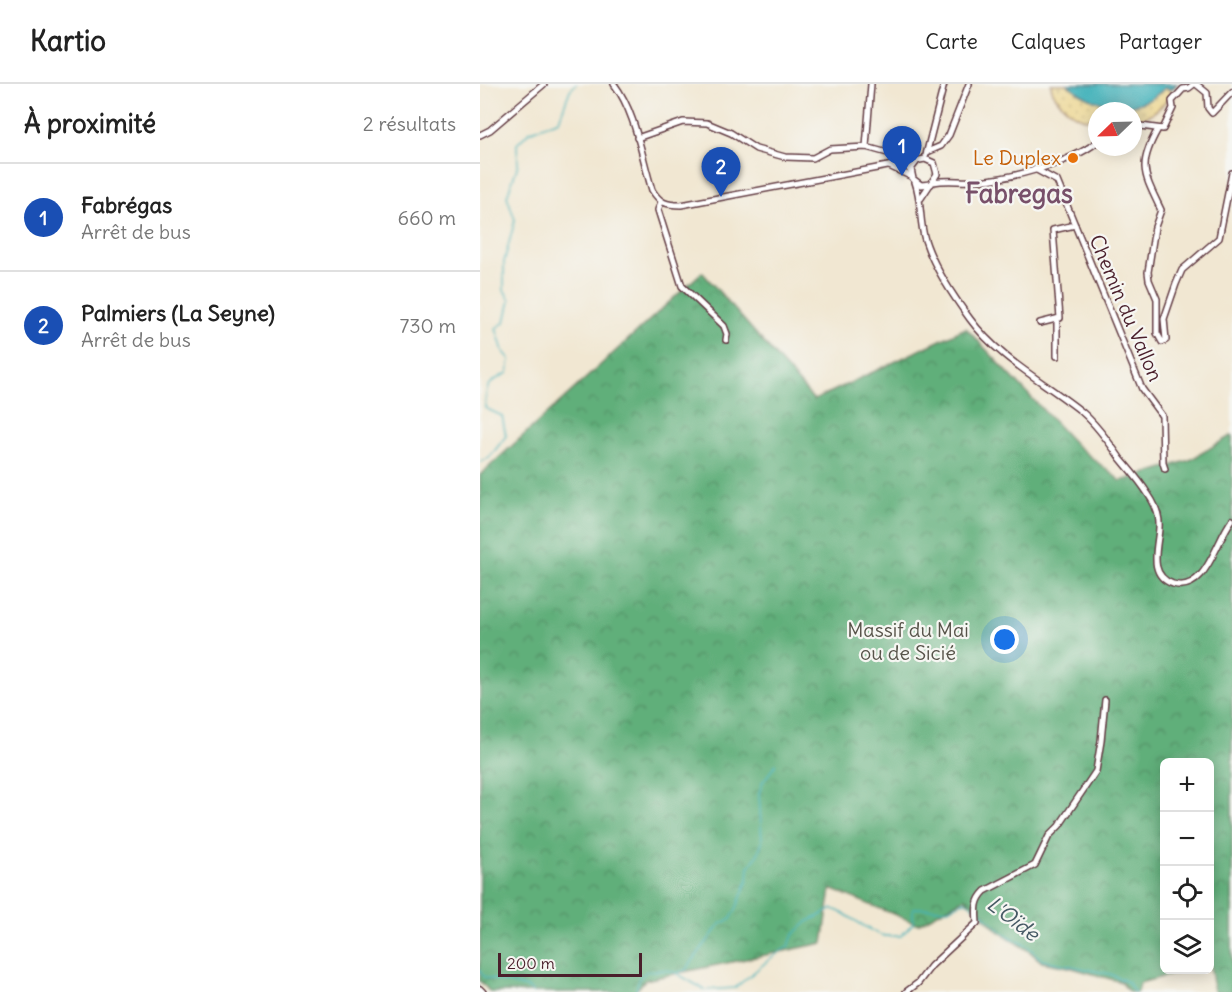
<!DOCTYPE html>
<html lang="fr">
<head>
<meta charset="utf-8">
<style>
	body { margin:0; font-family:Delius,sans-serif; background:#f6f6f6; color:#222 }
	.controls { position:absolute; right:18px; bottom:18px; display:grid; overflow:hidden; border-radius:9px; box-shadow:0 3px 15px #0003 }
	.controls button { width:54px; height:54px; display:grid; place-items:center; padding:0; border:0; border-bottom:2px solid #e0e0e0; background:#fff; color:#222; font:30px sans-serif }
	.compass { position:absolute; left:608px; top:18px; width:54px; height:54px; border-radius:50%; background:#fff; box-shadow:0 3px 15px #0003; rotate:247deg }
	.scale { position:absolute; left:18px; bottom:15px; width:144px; box-sizing:border-box; padding-left:6px; border:3px solid #4a1f2b; border-top:0; font-size:16px; line-height:21px; white-space:nowrap; color:#4a1f2b; -webkit-text-stroke:4px #f6f6f2; paint-order:stroke }
	.you { position:absolute; left:525px; top:556px; width:21px; height:21px; margin:-15px; border:4px solid #fff; border-radius:50%; background:#1a73e8; box-shadow:0 0 0 9px #1a73e833 }
	.badge { display:grid; place-items:center; width:39px; height:39px; border-radius:50%; background:#db2777; color:#fff; font-size:20px; font-weight:700 }
	.pin { position:absolute; translate:-50% -50px; filter:drop-shadow(0 2px 3px #0008) }
	.pin::after { content:''; position:absolute; top:32px; width:21px; height:18px; background:inherit; clip-path:polygon(0 0,100% 0,50% 100%) }
	.list { margin:0; padding:0; list-style:none }
	h2 { display:flex; justify-content:space-between; align-items:center; height:78px; margin:0; padding:0 24px; font-size:26px }
	h2 small { font-size:20px; font-weight:400; color:#767676 }
	.list li { display:grid; grid-template-columns:39px 1fr auto; gap:18px; align-items:center; box-sizing:border-box; height:108px; padding:0 24px; border-top:2px solid #e0e0e0 }
	.list b { display:block; font-size:22px; white-space:nowrap }
	.list p { margin:0; font-size:20px; white-space:nowrap; color:#767676 }
	.list em { font-size:20px; font-style:normal; color:#767676 }
	.icon { flex:none; width:33px; height:33px; fill:none; stroke:currentColor; stroke-width:2; stroke-linecap:round; stroke-linejoin:round }
	.map { position:relative; flex:none; width:752px; height:908px; overflow:hidden }
	header { display:flex; align-items:center; gap:36px; box-sizing:border-box; height:84px; padding:0 30px; background:#fff; border-bottom:2px solid #e0e0e0 }
	header strong { font-size:28px }
	nav { display:flex; gap:33px; margin-inline-start:auto; font-size:21px }
	main { display:flex }
	aside { flex:1; background:#fff }
	.map>svg:first-child { display:block }
	.forest { fill:url(#forest-crowns); stroke:#556752; stroke-width:1.5 }
	.sand { fill:url(#sand-dots); stroke:#9c7c64; stroke-width:1.5 }
	.water { fill:#40b1b9; stroke:#456872; stroke-width:1.5 }
	.lines { fill:none; stroke-linecap:round; stroke-linejoin:round }
	.stream { stroke:#40b1b9; stroke-width:1.5 }
	.minor-casing { stroke:#633d44; stroke-width:8 }
	.minor { stroke:#fff; stroke-width:5 }
	.food-dot { fill:#e8710a; stroke:#f6f6f2; stroke-width:2 }
	.labels { text-anchor:middle; stroke-width:4.5; stroke-linejoin:round; paint-order:stroke }
	.food-label { font-size:20px; fill:#c56008; stroke:#f6f6f2; text-anchor:end }
	.street-label { font-size:20px; fill:#4a1f2b; stroke:#f6f6f2 }
	.park-label { font-size:20px; fill:#575349; stroke:#f6f6f2 }
	.water-label { font-size:21px; font-style:italic; fill:#465964; stroke:#f6f6f2 }
	.district-label { font-size:26px; font-weight:bold; fill:#78506a; stroke:#f6f6f2 }
</style>
</head>
<body>
<header>
<strong>Kartio</strong>
<nav><a>Carte</a><a>Calques</a><a>Partager</a></nav>
</header>
<main>
<aside>
<h2>À proximité<small>2 résultats</small></h2>
<ul class="list">
<li><span class="badge" style="background:#1a4fb4">1</span><div><b>Fabrégas</b><p>Arrêt de bus</p></div><em>660 m</em></li>
<li><span class="badge" style="background:#1a4fb4">2</span><div><b>Palmiers (La Seyne)</b><p>Arrêt de bus</p></div><em>730 m</em></li>
</ul>
</aside>
<div class="map">
<svg width="752" height="908" viewBox="0 0 752 908">
	<defs>
		<pattern id="forest-crowns" width="20" height="18" patternUnits="userSpaceOnUse" patternTransform="scale(1.5)"><rect width="20" height="18" fill="#60af7a"/><path d="M2 6a3 3 0 1 1 6 0M12 15a3 3 0 1 1 6 0" fill="none" stroke="#518e64"/></pattern>
		<pattern id="sand-dots" width="8" height="8" patternUnits="userSpaceOnUse" patternTransform="scale(1.5)"><rect width="8" height="8" fill="#eeda9e"/><path d="M2 2h.1M6 6h.1" fill="none" stroke="#cebb88" stroke-width="1.8" stroke-linecap="round"/></pattern>
	</defs>
	<rect width="100%" height="100%" fill="#f6f6f2"/>
	<filter id="ink" filterUnits="userSpaceOnUse"><feTurbulence type="fractalNoise" baseFrequency=".0167" numOctaves="2"/><feDisplacementMap in="SourceGraphic" scale="12" xChannelSelector="R" yChannelSelector="G"/><feConvolveMatrix kernelMatrix="1 2 1 2 8 2 1 2 1" color-interpolation-filters="sRGB"/></filter>
	<filter id="wash" filterUnits="userSpaceOnUse"><feTurbulence type="fractalNoise" baseFrequency=".008" numOctaves="4" result="noise"/><feDisplacementMap in="SourceGraphic" scale="24" xChannelSelector="R" yChannelSelector="G"/><feGaussianBlur stdDeviation="1.35" result="paint"/><feColorMatrix in="noise" values="0 0 0 0 0 0 0 0 0 0 0 0 0 0 0 0 0 1.4 0 .05"/><feComposite in="paint" operator="in"/></filter>
	<g filter="url(#wash)">
		<rect width="100%" height="100%" fill="#f1e7d2"/>
		<path class="forest" d="M 222,188 L 334,316 L 486,244 L 596,361 L 641,397 L 710,376 L 752,351 L 752,908 L 734,908 L 730,879 L 730,678 L 684,678 L 684,886 L 708,886 L 660,899 L 658,908 L 649,908 L 641,898 L 589,883 L 562,878 L 549,867 L 518,847 L 485,814 L 438,840 L 351,805 L 343,859 L 165,896 L 155,908 L 10,908 L 0,897 L 0,391 Z"/>
		<path class="sand" d="M 571,0 L 587,0 L 590,3 L 666,17 L 685,4 L 691,7 C 682,28 670,28 657,41 L 653,41 L 653,27 L 617,27 L 617,34 C 613,34 607,36 602,34 C 590,30 571,13 571,0 Z"/>
		<path class="water" d="M 587,0 L 697,0 L 692,5 L 685,4 C 679,9 673,15 666,17 C 638,29 609,18 587,0 Z"/>
		<g class="lines">
			<g class="stream">
				<path d="M 0,378 L 9,374 L 26,352 L 22,332 L 5,324 C 5,302 8,298 28,289 L 30,275 L 23,267 L 16,244 L 25,238 L 30,216 L 24,206 L 24,178 L 35,136 L 27,112 L 38,81 L 37,60 L 49,48 L 79,36 L 90,6 L 96,0"/>
				<path d="M 499,826 L 523,849 L 547,862 L 562,876 L 630,890 L 648,898 L 654,908"/>
				<path d="M 0,886 L 4,893 L 48,904 L 53,908"/>
				<path d="M 197,889 L 206,886 L 240,840 L 251,835 L 257,823 L 268,795 L 269,783 L 277,772 L 282,758 L 279,710 L 282,699 L 296,680"/>
				<path d="M 156,908 L 159,894 L 167,887 L 186,886 L 196,889 L 225,906 L 255,904 L 291,874 L 309,862 L 313,851 L 327,838 L 353,825 C 371,831 384,845 401,851 C 407,853 415,852 421,852 L 433,839 L 433,824 L 468,825 L 485,817 L 495,823"/>
			</g>
		</g>
	</g>
	<g filter="url(#ink)">
		<g class="lines">
			<g class="minor-casing">
				<g id="minor">
					<path d="M 134,0 C 156,29 161,71 172,106 C 180,119 186,121 201,121 L 445,75 L 454,79 L 457,90 L 441,114"/>
					<path d="M 716,0 L 727,9 L 728,24 L 732,29 L 752,8"/>
					<path d="M 653,41 L 683,45 L 693,24 L 692,17 L 703,5 L 709,4 L 714,0"/>
					<path d="M 678,45 C 657,82 664,90 681,126 L 675,143 L 668,188 L 669,196 L 677,215 L 677,249 L 682,258 L 686,256 L 684,235 L 696,200 L 702,186 L 739,154 L 752,89"/>
					<path d="M 0,51 L 10,46 L 64,0"/>
					<path d="M 157,54 L 203,38 L 227,39 L 251,49 L 276,65 L 305,73 L 333,74 L 350,65 L 386,63 L 415,71 L 424,78 L 431,88"/>
					<path d="M 386,63 L 391,0"/>
					<path d="M 447,68 L 461,62 L 469,51 L 489,0"/>
					<path d="M 446,71 L 464,0"/>
					<path d="M 437,77 L 431,85 L 433,95 L 441,101 L 451,100"/>
					<path d="M 409,82 L 432,93"/>
					<path d="M 555,85 L 577,97 L 662,305 L 682,332 L 683,379 L 685,385"/>
					<path d="M 435,98 C 442,117 439,137 445,156 C 454,184 473,212 490,235 C 519,275 565,298 602,328 C 617,341 629,358 640,374 C 650,386 660,397 668,410 C 675,420 680,432 679,444 C 678,463 667,491 693,500 C 726,510 736,456 752,436"/>
					<path d="M 453,98 C 469,95 479,98 495,97 C 530,95 589,80 617,58"/>
					<path d="M 181,118 L 178,126 L 202,202 L 244,242 L 247,250 L 246,256"/>
					<path d="M 577,235 L 577,272"/>
					<path d="M 560,239 L 580,234 L 573,146 L 595,141"/>
					<path d="M 0,905 L 3,908"/>
					<path d="M 426,908 L 438,899 L 451,882 L 497,839 C 496,825 495,817 505,807 L 555,781 L 569,752 L 579,742 L 616,687 L 621,657 L 625,616"/>
				</g>
			</g>
			<use href="#minor" class="minor"/>
		</g>
	</g>
	<circle class="food-dot" cx="593" cy="74" r="6"/>
	<g class="labels">
		<g class="food-label">
			<text x="581" y="81">Le Duplex</text>
		</g>
		<g class="street-label">
			<text transform="translate(646 224) rotate(67)" y="7">Chemin du Vallon</text>
		</g>
		<g class="park-label">
			<text x="428" y="553">Massif du Mai<tspan x="428" dy="23">ou de Sicié</tspan></text>
		</g>
		<g class="water-label">
			<text transform="translate(533 835) rotate(37)" y="7">L'Oïde</text>
		</g>
		<g class="district-label">
			<text x="539" y="119">Fabregas</text>
		</g>
	</g>
</svg>
<div class="controls">
<button>+</button>
<button>−</button>
<button><svg class="icon" aria-label="locate" viewBox="0 0 24 24"><circle cx="12" cy="12" r="6"/><path d="M12 2v4M12 18v4M2 12h4M18 12h4"/></svg></button>
<button><svg class="icon" aria-label="layers" viewBox="0 0 24 24"><path d="M12 4l9 5-9 5-9-5zM3 14l9 5 9-5"/></svg></button>
</div>
<svg class="compass" viewBox="-18 -18 36 36"><path d="M0-13l5 13h-10z" fill="#e53935"/><path d="M0 13l5-13h-10z" fill="#767676"/></svg>
<div class="scale">200 m</div>
<div class="you"></div>
<div class="pin badge" style="left:422px;top:92px;background:#1a4fb4">1</div>
<div class="pin badge" style="left:241px;top:113px;background:#1a4fb4">2</div>
</div>
</main>
</body>
</html>
